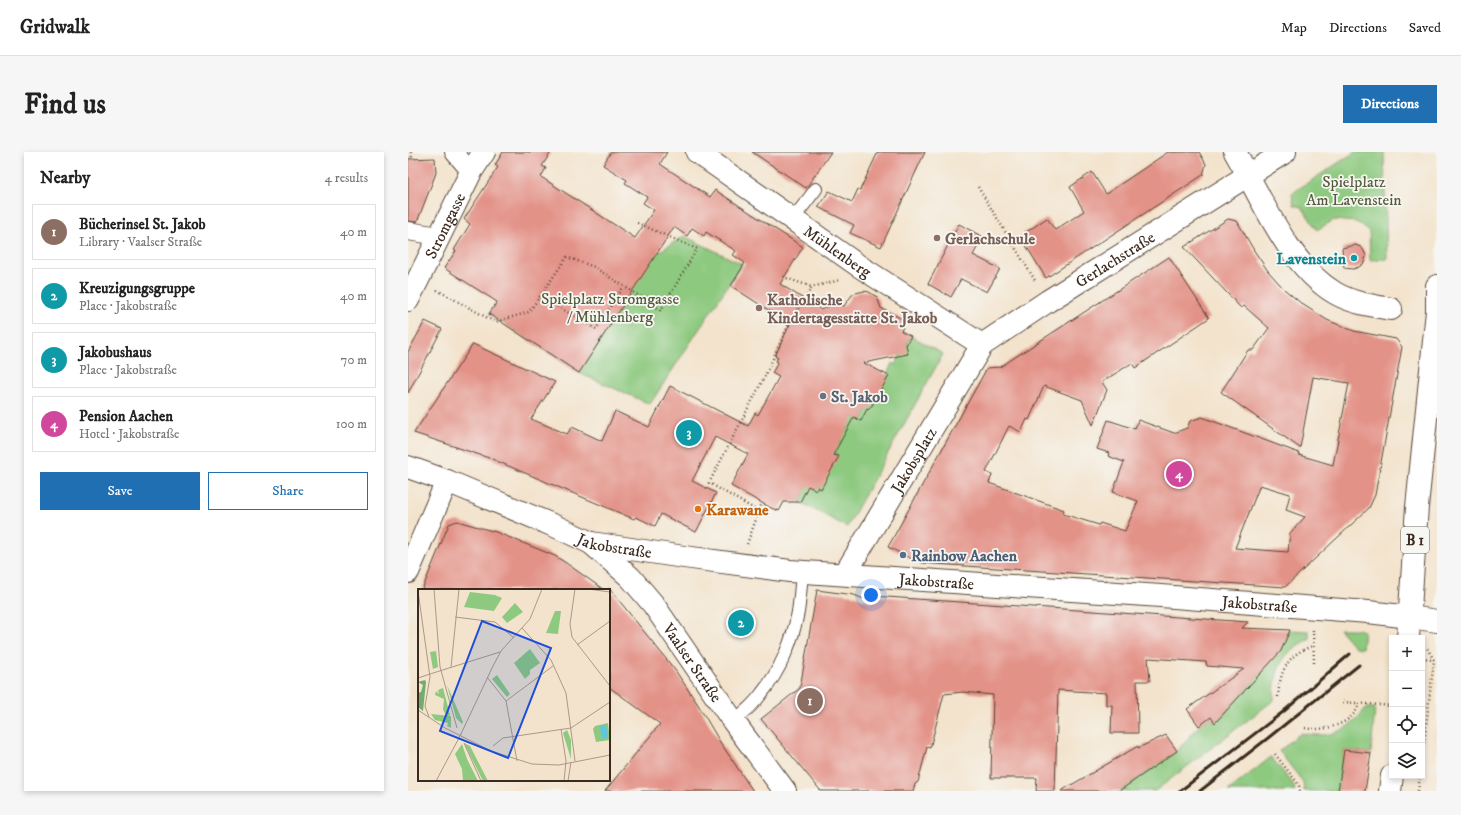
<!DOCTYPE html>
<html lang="en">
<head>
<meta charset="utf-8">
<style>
	body { margin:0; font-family:"IM FELL DW Pica",serif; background:#f6f6f6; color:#222 }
	.controls { position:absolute; right:12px; bottom:12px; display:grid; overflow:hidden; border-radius:0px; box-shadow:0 2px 6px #0003 }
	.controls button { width:36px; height:36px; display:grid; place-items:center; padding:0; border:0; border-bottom:1px solid #e0e0e0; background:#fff; color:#222; font:20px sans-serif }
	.you { position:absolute; left:463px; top:443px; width:14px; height:14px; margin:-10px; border:3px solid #fff; border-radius:50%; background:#1a73e8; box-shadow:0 0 0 6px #1a73e833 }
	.badge { display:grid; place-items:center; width:26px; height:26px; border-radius:50%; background:#1f6fb2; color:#fff; font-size:13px; font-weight:700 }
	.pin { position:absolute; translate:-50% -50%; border:2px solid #fff; box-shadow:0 1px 4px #0006 }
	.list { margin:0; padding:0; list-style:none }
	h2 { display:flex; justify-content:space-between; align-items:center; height:52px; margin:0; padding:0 16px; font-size:17px }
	h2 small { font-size:13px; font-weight:400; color:#767676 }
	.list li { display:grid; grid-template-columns:26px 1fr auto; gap:12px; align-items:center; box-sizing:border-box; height:56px; margin:0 8px 8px; padding:0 8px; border:1px solid #e0e0e0; border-radius:0px }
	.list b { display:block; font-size:15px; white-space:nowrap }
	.list p { margin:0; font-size:13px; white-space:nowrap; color:#767676 }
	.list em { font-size:13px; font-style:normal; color:#767676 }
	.actions { display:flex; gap:8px; padding:12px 16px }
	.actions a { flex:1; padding:9px 0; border:1px solid #1f6fb2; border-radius:0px; text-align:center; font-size:14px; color:#1f6fb2 }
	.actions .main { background:#1f6fb2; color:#fff }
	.icon { flex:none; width:22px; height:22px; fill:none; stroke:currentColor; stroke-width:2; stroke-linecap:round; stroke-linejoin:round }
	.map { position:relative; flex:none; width:1029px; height:639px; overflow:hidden; border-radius:0px }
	header { display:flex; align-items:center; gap:24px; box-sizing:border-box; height:56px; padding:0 20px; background:#fff; border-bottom:1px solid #e0e0e0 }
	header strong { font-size:19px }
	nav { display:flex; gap:22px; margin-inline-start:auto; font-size:14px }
	.intro { display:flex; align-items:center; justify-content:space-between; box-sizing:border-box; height:96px; padding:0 24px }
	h1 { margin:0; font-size:28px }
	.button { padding:10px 18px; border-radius:0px; background:#1f6fb2; color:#fff; font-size:14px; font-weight:700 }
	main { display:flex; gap:24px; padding:0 24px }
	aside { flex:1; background:#fff; border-radius:0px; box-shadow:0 2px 6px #0003 }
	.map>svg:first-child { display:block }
	.green { fill:#8dc97f; stroke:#647a4e }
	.building { fill:#e39287; fill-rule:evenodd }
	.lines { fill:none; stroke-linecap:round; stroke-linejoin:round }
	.service-casing { stroke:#574638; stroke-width:14 }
	.pedestrian-casing { stroke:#574638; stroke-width:20 }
	.minor-casing { stroke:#574638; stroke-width:24 }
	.tertiary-casing { stroke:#574638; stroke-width:24 }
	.primary-casing { stroke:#574638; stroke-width:24 }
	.path { stroke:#574638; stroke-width:2.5; stroke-dasharray:1 3; stroke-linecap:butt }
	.service { stroke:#fff; stroke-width:12 }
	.pedestrian { stroke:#fff; stroke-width:18 }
	.minor { stroke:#fff; stroke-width:22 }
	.tertiary { stroke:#fff; stroke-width:22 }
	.primary { stroke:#fff; stroke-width:22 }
	.rail { stroke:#3b2a1e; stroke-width:3 }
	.education-dot { fill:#8d6e63; stroke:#f6f6f2; stroke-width:1.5 }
	.culture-dot { fill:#0f9aa8; stroke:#f6f6f2; stroke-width:1.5 }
	.worship-dot { fill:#6b7280; stroke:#f6f6f2; stroke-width:1.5 }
	.food-dot { fill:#e8710a; stroke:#f6f6f2; stroke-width:1.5 }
	.service-dot { fill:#5c6f8a; stroke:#f6f6f2; stroke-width:1.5 }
	.labels { text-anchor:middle; stroke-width:3.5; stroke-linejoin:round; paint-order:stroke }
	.shield { fill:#f6f6f2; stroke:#73675e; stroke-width:1 }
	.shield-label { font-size:15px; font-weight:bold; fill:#3b2a1e }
	.park-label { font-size:16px; fill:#545a3b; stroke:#f6f6f2 }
	.street-label { font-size:16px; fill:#3b2a1e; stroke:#f6f6f2 }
	.education-label { font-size:16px; font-weight:bold; fill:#785e54; stroke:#f6f6f2; text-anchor:start }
	.culture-label { font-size:16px; font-weight:bold; fill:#0d838f; stroke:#f6f6f2; text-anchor:end }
	.worship-label { font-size:16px; font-weight:bold; fill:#5b616d; stroke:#f6f6f2; text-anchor:start }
	.food-label { font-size:16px; font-weight:bold; fill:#c56008; stroke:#f6f6f2; text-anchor:start }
	.service-label { font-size:16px; font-weight:bold; fill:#4e5e75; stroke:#f6f6f2; text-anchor:start }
	.inset-road { fill:none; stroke:#a99986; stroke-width:1 }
	.view { fill:#1d4ed8; fill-opacity:0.15; stroke:#1d4ed8; stroke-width:2 }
	.inset-edge { fill:none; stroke:#3b2a1e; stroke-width:2 }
</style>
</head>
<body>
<header>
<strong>Gridwalk</strong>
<nav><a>Map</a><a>Directions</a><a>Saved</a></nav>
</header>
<div class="intro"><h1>Find us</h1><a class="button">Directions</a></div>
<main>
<aside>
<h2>Nearby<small>4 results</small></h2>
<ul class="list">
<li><span class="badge" style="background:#8d6e63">1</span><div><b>Bücherinsel St. Jakob</b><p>Library · Vaalser Straße</p></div><em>40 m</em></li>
<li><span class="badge" style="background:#0f9aa8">2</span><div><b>Kreuzigungsgruppe</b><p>Place · Jakobstraße</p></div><em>40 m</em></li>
<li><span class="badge" style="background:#0f9aa8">3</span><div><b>Jakobushaus</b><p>Place · Jakobstraße</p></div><em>70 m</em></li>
<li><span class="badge" style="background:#d1479c">4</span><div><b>Pension Aachen</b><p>Hotel · Jakobstraße</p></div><em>100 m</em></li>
</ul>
<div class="actions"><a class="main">Save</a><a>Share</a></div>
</aside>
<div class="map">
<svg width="1029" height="639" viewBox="0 0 1029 639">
	<rect width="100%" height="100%" fill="#f6f6f2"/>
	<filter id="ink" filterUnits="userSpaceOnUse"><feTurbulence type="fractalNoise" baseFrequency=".025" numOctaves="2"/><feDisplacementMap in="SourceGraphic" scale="8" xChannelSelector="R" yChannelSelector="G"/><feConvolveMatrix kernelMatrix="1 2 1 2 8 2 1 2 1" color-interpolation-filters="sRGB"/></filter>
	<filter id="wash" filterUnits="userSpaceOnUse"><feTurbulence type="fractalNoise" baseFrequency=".012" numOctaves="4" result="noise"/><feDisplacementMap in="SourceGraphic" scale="16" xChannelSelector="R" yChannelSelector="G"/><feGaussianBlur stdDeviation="0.9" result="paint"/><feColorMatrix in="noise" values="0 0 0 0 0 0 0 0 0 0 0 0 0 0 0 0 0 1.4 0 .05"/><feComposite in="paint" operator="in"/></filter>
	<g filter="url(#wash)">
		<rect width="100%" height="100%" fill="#f3e3cc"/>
		<g class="green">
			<path d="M 947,0 L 976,0 L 979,107 L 962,108 L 961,79 L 948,70 L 926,68 L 909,78 L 894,55 L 886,53 L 884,41 Z"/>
			<path d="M 158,42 L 249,101 L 276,84 L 334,112 L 242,252 L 171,221 L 81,162 Z"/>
			<path d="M 503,184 L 535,202 L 439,375 L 392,350 L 401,331 L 407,334 L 406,337 L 408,338 L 410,335 L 412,336 L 428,301 L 426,299 L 430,291 L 432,292 L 433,290 L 431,289 L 437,277 L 439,278 L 440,276 L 439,275 L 444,264 L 453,269 L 459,257 L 460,258 L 462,255 L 465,256 L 467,253 L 464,251 L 477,227 L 479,228 L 481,225 L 479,223 L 484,211 L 487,213 Z"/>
			<path d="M 931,477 L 949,477 L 956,479 L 954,496 L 947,495 Z"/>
			<path d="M 882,478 L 901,479 L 901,487 C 873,500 866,519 866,548 L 747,639 L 712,639 L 769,599 L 791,574 L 803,565 L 806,570 L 812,566 L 873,499 Z"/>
			<path d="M 958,556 L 967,556 L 963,601 L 936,598 L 930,639 L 896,639 L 895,630 L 871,599 L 893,581 C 923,587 939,580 958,556 Z"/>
			<path d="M 863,605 L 885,632 L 887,639 L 820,639 Z"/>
		</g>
		<g id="blocks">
			<g class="building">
				<path d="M 95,0 L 143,0 L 134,14 L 138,16 L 133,25 L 227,86 L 246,58 L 235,51 L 239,45 L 217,31 L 219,28 L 195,13 L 203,0 L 259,0 L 252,12 L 302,45 L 307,38 L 395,95 L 372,132 L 413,158 L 425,152 L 436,154 L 444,143 L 448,141 L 456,139 L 461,140 L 469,145 L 473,156 L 498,169 L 493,179 L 503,184 L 498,193 L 500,202 L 456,211 L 481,224 L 463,255 L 460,258 L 459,257 L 453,269 L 446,265 L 425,303 L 431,304 L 413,337 L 410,335 L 408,338 L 400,334 L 392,350 L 376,350 L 371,359 L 363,356 L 323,334 L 340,302 L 307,285 L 284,329 L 308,341 L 288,380 L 253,362 L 247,374 L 228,365 L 226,367 L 84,307 L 6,281 L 65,192 L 147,230 L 123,267 L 159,282 L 164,275 L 194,289 L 207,259 L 241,275 L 262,234 L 340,274 L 347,261 L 350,263 L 371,225 L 364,221 L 370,210 L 368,209 L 370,206 L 367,204 L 382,172 L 323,134 L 337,111 L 325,103 L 328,99 L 298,80 L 296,84 L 284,76 L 279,84 L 266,75 L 171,221 L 81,162 L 89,150 L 36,116 L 48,99 L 46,98 L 62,72 L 56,67 L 90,15 L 87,13 Z"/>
				<path d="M 344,0 L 423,0 L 398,36 Z"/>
				<path d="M 470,0 L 517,0 L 473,95 L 442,81 L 446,73 L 410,55 L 421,39 L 444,50 L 450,37 L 452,38 Z"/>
				<path d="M 760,0 L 791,0 L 798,12 L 795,23 L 638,126 L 617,92 L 615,82 L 639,66 L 647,78 L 676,59 L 662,35 L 684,20 L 698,42 Z"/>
				<path d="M 27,6 L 28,21 L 9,70 L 0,69 L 0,7 Z"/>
				<path d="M 820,67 L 829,69 L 847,100 L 860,119 L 876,137 L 894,152 L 919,168 L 946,179 L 988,187 L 994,195 L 967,343 L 961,356 L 877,435 L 527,412 L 515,411 L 504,407 L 480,395 L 579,216 L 592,215 L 761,105 L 801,166 L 727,216 L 724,211 L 694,230 L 699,238 L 685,273 L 674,248 L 636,234 L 621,268 L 619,267 L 613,280 L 601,274 L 578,320 L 584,323 L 581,331 L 656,358 L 655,362 L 691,373 L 692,371 L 717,379 L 730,349 L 705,340 L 716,310 L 700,304 L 701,301 L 689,297 L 700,268 L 727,277 L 730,268 L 766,281 L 779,276 L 782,269 L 794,265 L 891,301 L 891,303 L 925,313 L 941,231 L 905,225 L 892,296 L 813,240 L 840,198 L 845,198 L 861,176 L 836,154 L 833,156 L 776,95 ZM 852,333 L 882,342 L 878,358 L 897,365 L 882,381 L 880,400 L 827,396 Z"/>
				<path d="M 551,72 L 575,85 L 565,103 L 592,117 L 579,140 L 553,127 L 543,145 L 520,132 Z"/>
				<path d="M 947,93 L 953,95 L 956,99 L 958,104 L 956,111 L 951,115 L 945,117 L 936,116 L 934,96 Z"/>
				<path d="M 17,169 L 34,177 L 0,241 L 0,200 Z"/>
				<path d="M 49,369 L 88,380 L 147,404 L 158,411 L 196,438 L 14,438 L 41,372 Z"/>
				<path d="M 201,436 L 267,518 L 289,551 L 312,590 L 345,639 L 197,639 L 252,572 L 201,535 Z"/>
				<path d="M 409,438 L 446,443 L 463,450 L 464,444 L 684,459 L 840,470 L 834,476 L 882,478 L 873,499 L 807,571 L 803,565 L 791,574 L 779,557 L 836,517 L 799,514 L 798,510 L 740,506 L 742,529 L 729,529 L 730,581 L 703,581 L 704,553 L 698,553 L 698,541 L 650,538 L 647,639 L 628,639 L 629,626 L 583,626 L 585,543 L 555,540 L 536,542 L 522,596 L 519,595 L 510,630 L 507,632 L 505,639 L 413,639 L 353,567 L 392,536 Z"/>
				<path d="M 758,583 L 769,599 L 711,639 L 653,639 L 730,594 L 730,596 Z"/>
				<path d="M 936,598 L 963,601 L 957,639 L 930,639 Z"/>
			</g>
		</g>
	</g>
	<g filter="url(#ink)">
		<use href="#blocks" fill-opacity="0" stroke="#574638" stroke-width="1"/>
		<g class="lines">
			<g class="service-casing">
				<g id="service">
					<path d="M 385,67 L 408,37"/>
					<path d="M 325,569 C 336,561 346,552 354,541 C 372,519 385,488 390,460 C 392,447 393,433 394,420"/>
				</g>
			</g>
			<g class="pedestrian-casing">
				<g id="pedestrian">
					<path d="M 46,0 L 63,20"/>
					<path d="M 0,79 L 31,84"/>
				</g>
			</g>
			<g class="minor-casing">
				<g id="minor">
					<path id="s1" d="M 289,0 L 451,114 L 574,193"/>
					<path d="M 827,0 C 854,46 880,113 927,141 C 944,151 965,154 983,157"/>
					<path id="s2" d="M 0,148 L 63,20 L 76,0"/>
					<path d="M 0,420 L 39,329"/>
					<path id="s3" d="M 437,422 L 574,193 L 640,149 L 877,0"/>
				</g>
			</g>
			<g class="tertiary-casing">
				<g id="tertiary">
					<path id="s4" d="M 0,315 L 39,329 L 149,375 L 183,391 L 276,405 L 382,419 L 753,444 L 960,460 L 1002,465"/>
					<path id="s5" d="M 183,391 L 222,425 L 245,452 L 325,569 L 377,639"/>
				</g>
			</g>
			<g class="primary-casing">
				<g id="primary">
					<path d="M 1002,465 L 1029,469"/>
					<path d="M 1000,486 L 1009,355 L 1029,159 L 1029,134"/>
					<path d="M 982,639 L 984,624"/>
				</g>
			</g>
			<g class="path">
				<path d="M 3,0 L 4,7"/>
				<path d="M 570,35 L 628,130"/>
				<path d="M 375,125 L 404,135"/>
				<path d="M 29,138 L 87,170 L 121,160 L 159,105 L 186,115 L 253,158 L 289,97 L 227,70"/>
				<path d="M 132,144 L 188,177 L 216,134"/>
				<path d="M 350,359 L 301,331 L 357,224 L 380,174 L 404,135 L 432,128"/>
				<path d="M 339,392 L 354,351"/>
				<path d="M 905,478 L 906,511"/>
				<path d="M 1014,507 L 1026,508"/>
				<path d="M 870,545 C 872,519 879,502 905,494"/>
				<path d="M 935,550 L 984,554"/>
				<path d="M 897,576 C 915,580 947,572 951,551"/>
				<path d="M 867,602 L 891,633 L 892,639"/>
				<path d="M 1014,607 L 1026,508 L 1019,496"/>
				<path d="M 1010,639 L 1012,624"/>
			</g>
			<use href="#service" class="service"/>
			<use href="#pedestrian" class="pedestrian"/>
			<use href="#minor" class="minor"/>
			<use href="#tertiary" class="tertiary"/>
			<use href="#primary" class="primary"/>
			<g class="rail">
				<path d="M 772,639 L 875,560 L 942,502"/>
				<path d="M 792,639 L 860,586 L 951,513"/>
			</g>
		</g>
	</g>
	<g class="education-dot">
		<circle cx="529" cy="86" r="4"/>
		<circle cx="351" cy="156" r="4"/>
	</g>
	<circle class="culture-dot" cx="946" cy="106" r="4"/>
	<circle class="worship-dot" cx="415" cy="244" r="4"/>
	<circle class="food-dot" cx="290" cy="357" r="4"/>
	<circle class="service-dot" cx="495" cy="403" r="4"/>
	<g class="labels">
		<rect class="shield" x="993" y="375" width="28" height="26" rx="3"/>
		<g class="shield-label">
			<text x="1007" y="393">B 1</text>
		</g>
		<g class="park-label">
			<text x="946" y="35">Spielplatz<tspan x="946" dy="18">Am Lavenstein</tspan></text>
			<text x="202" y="152">Spielplatz Stromgasse<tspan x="202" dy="18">/ Mühlenberg</tspan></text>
		</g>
		<g class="street-label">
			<text dy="6" stroke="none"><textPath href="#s2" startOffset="83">Stromgasse</textPath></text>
			<text dy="6" stroke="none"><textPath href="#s1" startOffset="172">Mühlenberg</textPath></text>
			<text dy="6" stroke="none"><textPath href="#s3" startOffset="425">Gerlachstraße</textPath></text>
			<text dy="6" stroke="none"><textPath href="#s3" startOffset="133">Jakobsplatz</textPath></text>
			<text dy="6" stroke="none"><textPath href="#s4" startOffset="222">Jakobstraße</textPath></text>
			<text dy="6" stroke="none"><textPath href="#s4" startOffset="546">Jakobstraße</textPath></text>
			<text dy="6" stroke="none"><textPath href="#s4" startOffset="870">Jakobstraße</textPath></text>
			<text dy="6" stroke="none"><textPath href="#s5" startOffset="158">Vaalser Straße</textPath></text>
		</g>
		<g class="education-label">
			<text x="537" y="92">Gerlachschule</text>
			<text x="359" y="153">Katholische<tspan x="359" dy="18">Kindertagesstätte St. Jakob</tspan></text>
		</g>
		<g class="culture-label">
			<text x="938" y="112">Lavenstein</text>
		</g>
		<g class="worship-label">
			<text x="423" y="250">St. Jakob</text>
		</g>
		<g class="food-label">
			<text x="298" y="363">Karawane</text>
		</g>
		<g class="service-label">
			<text x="503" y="409">Rainbow Aachen</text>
		</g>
	</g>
	<g transform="translate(10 437)">
		<rect width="192" height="192" fill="#f3e3cc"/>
		<path d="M 52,3 L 77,6 L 84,9 L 76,22 L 46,18 ZM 97,14 L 105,23 L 89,34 L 84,28 ZM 137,22 L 143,22 L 140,45 L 128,44 ZM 112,60 L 122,74 L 112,81 L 112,85 L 107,90 L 96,74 ZM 18,62 L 20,78 L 15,80 L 12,63 ZM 79,86 L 92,105 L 89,108 L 74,90 ZM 29,96 L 45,133 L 44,135 L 38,129 ZM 25,99 L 32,126 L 28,127 L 25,120 L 26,110 L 17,106 L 18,102 L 21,105 L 20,101 ZM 13,125 L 33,127 L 33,139 L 29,137 L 30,134 L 17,131 ZM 190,134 L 192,151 L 178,153 L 175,140 L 177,137 ZM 149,141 L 153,151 L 153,170 L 145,144 ZM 46,154 L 52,157 L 70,192 L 65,192 ZM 44,155 L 49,170 L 60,192 L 45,192 L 44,180 L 37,165 Z" fill="#8dc97f"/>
		<path d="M 7,91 L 8,93 L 5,122 L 0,118 L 0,104 L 3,103 L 5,96 L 0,93 Z" fill="#72ad6e"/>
		<path d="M 188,136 L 190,148 L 184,150 L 182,137 Z" fill="#60c6de"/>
		<path class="inset-road" d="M 16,0 L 22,78 L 39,139M 157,0 L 152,35 L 154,48 L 192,97M 170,0 L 192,3M 0,2 L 12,88 L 7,117 L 11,128M 37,28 L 77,33 L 96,49M 104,39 L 133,71 L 148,104 L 157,172M 159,56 L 192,32M 33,78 L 41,0M 12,85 L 82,63M 69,88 L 88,112 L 99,172M 0,89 L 12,85M 88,112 L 135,77M 0,121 L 27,139 L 73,162 L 114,175 L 141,176 L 192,166M 143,140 L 148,172 L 146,192M 42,147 L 75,77 L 83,62 L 112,30 L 124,0M 46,154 L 63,192M 75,157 L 85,149 L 153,139 L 192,113M 18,192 L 42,147M 150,192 L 153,173"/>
		<path class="view" d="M 64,32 L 133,59 L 90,169 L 22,142 Z"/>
		<rect width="192" height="192" class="inset-edge"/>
	</g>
</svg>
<div class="controls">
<button>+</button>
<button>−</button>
<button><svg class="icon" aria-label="locate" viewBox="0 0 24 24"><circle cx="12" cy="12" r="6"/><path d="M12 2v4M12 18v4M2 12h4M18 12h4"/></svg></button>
<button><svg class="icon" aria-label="layers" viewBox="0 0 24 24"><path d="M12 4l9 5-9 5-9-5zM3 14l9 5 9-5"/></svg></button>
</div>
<div class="you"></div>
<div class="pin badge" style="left:402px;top:549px;background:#8d6e63">1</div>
<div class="pin badge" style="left:333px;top:471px;background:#0f9aa8">2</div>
<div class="pin badge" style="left:281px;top:281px;background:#0f9aa8">3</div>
<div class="pin badge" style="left:771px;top:322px;background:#d1479c">4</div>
</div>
</main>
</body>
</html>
